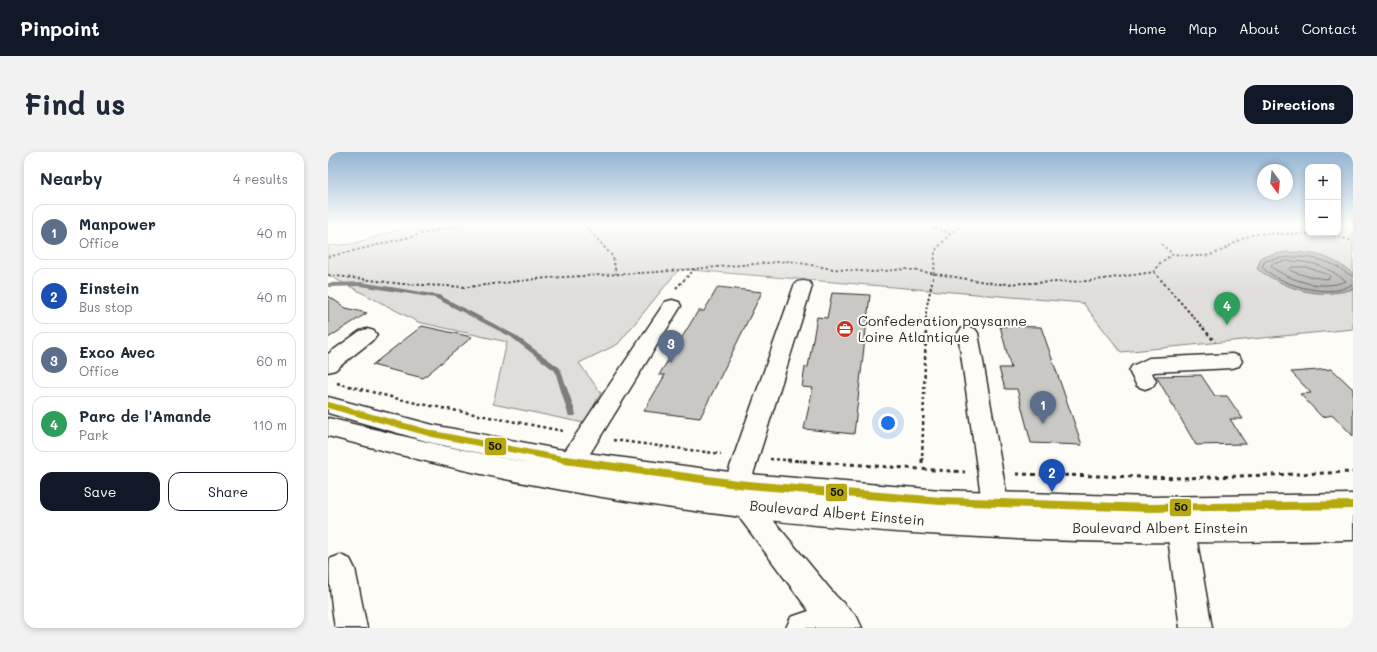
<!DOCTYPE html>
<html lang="en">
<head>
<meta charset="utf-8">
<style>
	body { margin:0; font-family:Mali,sans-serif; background:#f2f2f3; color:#1f2937 }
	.controls { position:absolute; right:12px; top:12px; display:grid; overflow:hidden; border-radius:8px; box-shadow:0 2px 6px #0003 }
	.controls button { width:36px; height:36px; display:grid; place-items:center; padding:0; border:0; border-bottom:1px solid #e0e1e3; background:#fff; color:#1f2937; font:20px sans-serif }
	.compass { position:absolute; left:929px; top:12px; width:36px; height:36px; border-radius:50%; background:#fff; box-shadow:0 2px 6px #0003; rotate:165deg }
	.you { position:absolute; left:560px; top:271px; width:14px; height:14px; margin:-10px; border:3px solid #fff; border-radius:50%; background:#1a73e8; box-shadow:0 0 0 6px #1a73e833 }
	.badge { display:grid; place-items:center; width:26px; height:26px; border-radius:50%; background:#111827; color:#fff; font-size:13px; font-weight:700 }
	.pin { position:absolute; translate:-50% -33px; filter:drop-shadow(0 1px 2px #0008) }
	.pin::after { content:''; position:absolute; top:21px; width:14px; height:12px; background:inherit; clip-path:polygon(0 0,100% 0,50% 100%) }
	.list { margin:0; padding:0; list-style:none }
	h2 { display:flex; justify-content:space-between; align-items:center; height:52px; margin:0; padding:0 16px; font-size:17px }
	h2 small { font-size:13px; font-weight:400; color:#747a83 }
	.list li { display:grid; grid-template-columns:26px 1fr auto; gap:12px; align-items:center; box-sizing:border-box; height:56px; margin:0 8px 8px; padding:0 8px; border:1px solid #e0e1e3; border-radius:12px }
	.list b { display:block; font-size:15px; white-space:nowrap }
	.list p { margin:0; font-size:13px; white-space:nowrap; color:#747a83 }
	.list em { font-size:13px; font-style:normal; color:#747a83 }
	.actions { display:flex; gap:8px; padding:12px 16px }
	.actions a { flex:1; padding:9px 0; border:1px solid #111827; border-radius:12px; text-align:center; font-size:14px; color:#111827 }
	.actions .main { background:#111827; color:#fff }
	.map { position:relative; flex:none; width:1025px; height:476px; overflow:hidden; border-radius:12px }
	header { display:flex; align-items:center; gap:24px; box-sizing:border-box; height:56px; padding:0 20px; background:#111827; color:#fff }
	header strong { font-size:19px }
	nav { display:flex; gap:22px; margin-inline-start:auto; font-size:14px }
	.intro { display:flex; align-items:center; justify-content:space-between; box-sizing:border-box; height:96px; padding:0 24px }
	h1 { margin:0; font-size:28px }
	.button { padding:10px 18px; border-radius:12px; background:#111827; color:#fff; font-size:14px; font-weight:700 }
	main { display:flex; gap:24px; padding:0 24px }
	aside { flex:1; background:#fff; border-radius:12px; box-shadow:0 2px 6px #0003 }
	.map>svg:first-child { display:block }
	.green { fill:#dfdeda; stroke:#858482 }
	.water { fill:#b5b4b1; stroke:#7e7d7b }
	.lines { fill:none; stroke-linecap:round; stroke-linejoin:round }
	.shore { stroke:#626261; stroke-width:1 }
	.stream { fill:#7e7d7b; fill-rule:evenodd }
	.building { fill:#c9c8c4; stroke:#2b2b2b }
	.minor-casing { stroke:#2b2b2b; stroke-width:3 }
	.major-casing { stroke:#2b2b2b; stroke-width:3 }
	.path-far2 { stroke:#2b2b2b; stroke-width:2; stroke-dasharray:2.5 2.5; stroke-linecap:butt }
	.path-far1 { stroke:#2b2b2b; stroke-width:2.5; stroke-dasharray:3 3; stroke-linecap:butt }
	.path { stroke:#2b2b2b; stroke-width:3; stroke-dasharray:4 4; stroke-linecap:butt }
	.minor { fill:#fdfcf7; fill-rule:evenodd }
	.major { fill:#fdfcf7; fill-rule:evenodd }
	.bus-1-far1-casing { stroke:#fdfcf7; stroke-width:9 }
	.bus-1-casing { stroke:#fdfcf7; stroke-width:10 }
	.bus-1-far1 { stroke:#b5a90f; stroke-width:6 }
	.bus-1 { stroke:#b5a90f; stroke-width:8 }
	.labels { text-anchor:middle; stroke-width:4; stroke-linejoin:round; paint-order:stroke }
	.poi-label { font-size:14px; fill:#2b2b2b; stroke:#fdfcf7; text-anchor:start }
	.street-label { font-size:14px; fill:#2b2b2b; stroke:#fdfcf7 }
	.line-badge { stroke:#fdfcf7; stroke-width:1.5 }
	.pale-badge-label { font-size:11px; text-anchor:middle; font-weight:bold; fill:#111 }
</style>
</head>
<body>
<header>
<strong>Pinpoint</strong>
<nav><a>Home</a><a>Map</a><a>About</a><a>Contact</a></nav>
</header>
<div class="intro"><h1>Find us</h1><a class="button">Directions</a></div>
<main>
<aside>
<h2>Nearby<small>4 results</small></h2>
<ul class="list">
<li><span class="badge" style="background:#5c6f8a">1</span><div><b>Manpower</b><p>Office</p></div><em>40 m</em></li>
<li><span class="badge" style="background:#1a4fb4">2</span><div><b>Einstein</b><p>Bus stop</p></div><em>40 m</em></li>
<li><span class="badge" style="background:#5c6f8a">3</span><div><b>Exco Avec</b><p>Office</p></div><em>60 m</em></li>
<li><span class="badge" style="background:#2e9e5b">4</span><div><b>Parc de l'Amande</b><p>Park</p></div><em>110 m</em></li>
</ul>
<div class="actions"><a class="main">Save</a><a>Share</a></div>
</aside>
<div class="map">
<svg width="1025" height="476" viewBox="0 0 1025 476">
	<rect width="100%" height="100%" fill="#fdfcf7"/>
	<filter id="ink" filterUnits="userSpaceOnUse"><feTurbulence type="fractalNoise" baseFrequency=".025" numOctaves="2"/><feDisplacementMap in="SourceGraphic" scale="8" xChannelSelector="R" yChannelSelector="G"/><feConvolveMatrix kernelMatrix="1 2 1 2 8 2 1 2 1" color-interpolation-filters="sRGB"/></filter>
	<g filter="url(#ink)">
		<path class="green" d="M 89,72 L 980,72 L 980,81 L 1010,81 L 1010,72 L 1025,72 L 1025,177 L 793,200 L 755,151 L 351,117 L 290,192 L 251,211 L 273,241 L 256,271 L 165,252 L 179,190 L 90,170 L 0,123 L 0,94 L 24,92 Z"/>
		<path class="water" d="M 958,100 C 988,100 1001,104 1025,121 L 1025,137 C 989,148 959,137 929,117 L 933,105 Z"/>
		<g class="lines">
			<g class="shore">
				<path d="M 959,109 C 984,109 998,114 1018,129 C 994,139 964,129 943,115 L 944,112 Z"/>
				<path d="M 964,115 L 978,115 L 1001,123 L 1002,125 L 1000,127 L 982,125 L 963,119 L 962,117 Z"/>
				<path d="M 1025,124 C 1018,122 1013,116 1006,113 C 984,102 960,104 937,109 L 934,115 C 950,131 987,142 1010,138 C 1015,137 1020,134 1025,133"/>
			</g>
			<path class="stream" d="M 33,130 L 111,143 L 187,183 L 232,216 L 248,262 L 247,264 L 241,264 L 240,262 L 227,219 L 183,185 L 107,146 L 33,134 L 0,135 L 0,131 Z"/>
		</g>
		<g class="building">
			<path d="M 390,135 L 434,140 L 372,266 L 316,259 L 337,223 L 331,223 L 370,159 L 376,159 Z"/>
			<path d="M 504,141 L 542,143 L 526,282 L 476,277 L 485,236 L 474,235 L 477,215 L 480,215 L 489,165 L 499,166 Z"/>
			<path d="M 0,144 L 18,156 L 39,161 L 0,186 Z"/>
			<path d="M 94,174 L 144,185 L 95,226 L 44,213 Z"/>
			<path d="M 672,174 L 713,175 L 754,293 L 703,291 L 689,237 L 677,237 L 671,216 L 683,216 Z"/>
			<path d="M 1004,217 L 1025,237 L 1025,284 L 1005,263 L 994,265 L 972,242 L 983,241 L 963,220 Z"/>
			<path d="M 873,223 L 887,244 L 899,244 L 915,267 L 902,267 L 918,292 L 868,293 L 828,224 Z"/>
		</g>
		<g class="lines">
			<g class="minor-casing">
				<g id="minor">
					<path d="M 475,129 L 481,130 L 484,134 L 422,332 L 418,340 L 409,343 L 400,340 L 396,332 L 466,134 L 469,130 Z"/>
					<path d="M 344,148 L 351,150 L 353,154 L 253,316 L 244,319 L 235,316 L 232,309 L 235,302 L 337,150 Z"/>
					<path d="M 640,175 L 647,177 L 650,181 L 680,351 L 676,359 L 667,362 L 658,359 L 654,351 L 630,181 L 633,177 Z"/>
					<path d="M 39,177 L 46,179 L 49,183 L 46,187 L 7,218 L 0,220 L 0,202 L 32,179 Z"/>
					<path d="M 904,202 L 911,204 L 914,209 L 911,214 L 904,216 L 826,220 L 824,221 L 828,229 L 825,234 L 817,237 L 809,234 L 801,219 L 804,214 L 821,206 Z"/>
					<path d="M 417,342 L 426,345 L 507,443 L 529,465 L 534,476 L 458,476 L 463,465 L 481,459 L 408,361 L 404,353 L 408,345 Z"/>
					<path d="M 853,366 L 863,369 L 867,378 L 884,476 L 852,476 L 839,378 L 843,369 Z"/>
					<path d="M 12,403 L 22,407 L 27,417 L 39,476 L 7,476 C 4,458 0,424 2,407 Z"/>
				</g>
			</g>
			<g class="major-casing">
				<path id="major" d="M 0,245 L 105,273 L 229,297 L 409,321 L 613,338 L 667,340 L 822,345 L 1025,342 L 1025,388 C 923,390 821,392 718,388 C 546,382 372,365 202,332 C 134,319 67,302 0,284 L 0,266 L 116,294 L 204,312 L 105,291 L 0,261 Z"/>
			</g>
			<g class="path-far2">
				<path d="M 256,72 L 285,105 L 288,122"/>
				<path d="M 597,72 L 622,82"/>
				<path d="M 996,81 L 1025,89"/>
				<path d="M 833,92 L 845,102"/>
				<path d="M 0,105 L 135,72"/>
				<path d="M 826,120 L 876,177"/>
				<path d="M 0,123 L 75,132 L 139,135 L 218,126 L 329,120 L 461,109 L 505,117 L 545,120 L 578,117 L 670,132 L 761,129 L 826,120 L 832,111 L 845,102 C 857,103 873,106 885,102 C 901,97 912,84 930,82 C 949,80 967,84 986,81"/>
				<path d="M 348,136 L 367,117"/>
				<path d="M 598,177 L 598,158 L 606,121 L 607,99 L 622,82 L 634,72"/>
			</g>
			<g class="path-far1">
				<path d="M 875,176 L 887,190"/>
				<path d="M 9,231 L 83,250 L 235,279"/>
				<path d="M 285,288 L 393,302"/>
				<path d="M 442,307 L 474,309"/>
				<path d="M 594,309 L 598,176"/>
			</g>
			<g class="path">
				<path d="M 459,308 L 637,320"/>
				<path d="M 594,311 L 594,308"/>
				<path d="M 688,322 L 856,326 L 1025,320"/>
			</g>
			<use href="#minor" class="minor"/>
			<use href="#major" class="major"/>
			<g class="bus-1-far1-casing">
				<path id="bus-1-far1" d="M 0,253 L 105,282 L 244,309"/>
			</g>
			<g class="bus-1-casing">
				<path id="bus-1" d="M 237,308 L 409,332 L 613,349 L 822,356 L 1025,353"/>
			</g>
			<use href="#bus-1-far1" class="bus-1-far1"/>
			<use href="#bus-1" class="bus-1"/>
		</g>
	</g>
	<linearGradient id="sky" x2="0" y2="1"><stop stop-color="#93b4d2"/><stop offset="0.52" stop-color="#fefefb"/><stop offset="1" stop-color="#fefefb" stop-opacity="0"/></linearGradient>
	<rect width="1025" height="139" fill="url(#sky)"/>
	<defs>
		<g id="office-disc" transform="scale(0.9)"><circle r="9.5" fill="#c8321e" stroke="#fdfcf7"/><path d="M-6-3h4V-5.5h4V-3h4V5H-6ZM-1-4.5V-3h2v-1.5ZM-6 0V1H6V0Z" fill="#fff"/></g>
	</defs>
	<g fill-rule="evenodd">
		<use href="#office-disc" x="517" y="177"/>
	</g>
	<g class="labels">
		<g class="poi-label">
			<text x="530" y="174">Confederation paysanne<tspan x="530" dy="16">Loire Atlantique</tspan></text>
		</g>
		<g class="street-label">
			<text transform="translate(509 361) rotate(5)" y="5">Boulevard Albert Einstein</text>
			<text x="832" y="381">Boulevard Albert Einstein</text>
		</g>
	</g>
	<g class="line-badge">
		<rect x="156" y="285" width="23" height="19" rx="4" fill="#b5a90f"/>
		<rect x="497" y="331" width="23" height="19" rx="4" fill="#b5a90f"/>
		<rect x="841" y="346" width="23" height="19" rx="4" fill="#b5a90f"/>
	</g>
	<g class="pale-badge-label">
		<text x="167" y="298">50</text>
		<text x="509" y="344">50</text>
		<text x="853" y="359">50</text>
	</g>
</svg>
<div class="controls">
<button>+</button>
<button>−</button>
</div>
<svg class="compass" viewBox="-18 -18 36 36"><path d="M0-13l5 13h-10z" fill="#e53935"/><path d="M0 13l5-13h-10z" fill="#747a83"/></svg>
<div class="you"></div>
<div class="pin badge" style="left:715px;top:272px;background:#5c6f8a">1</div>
<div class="pin badge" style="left:724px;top:340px;background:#1a4fb4">2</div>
<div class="pin badge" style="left:343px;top:211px;background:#5c6f8a">3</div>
<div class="pin badge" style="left:899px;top:173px;background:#2e9e5b">4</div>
</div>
</main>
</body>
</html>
